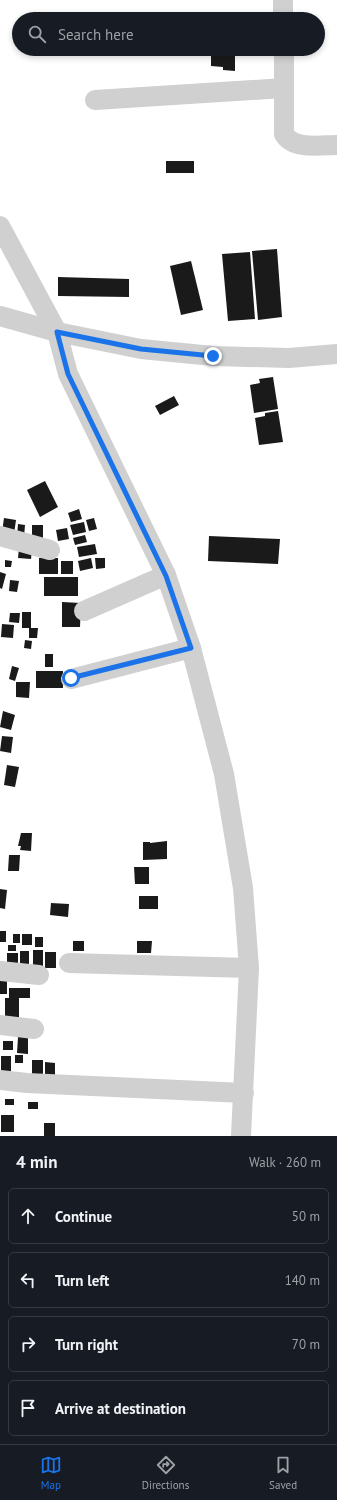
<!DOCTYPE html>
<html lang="en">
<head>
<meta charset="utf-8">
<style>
	body { margin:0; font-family:"PT Sans",sans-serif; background:#242831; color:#f1f3f6 }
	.stop { position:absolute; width:12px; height:12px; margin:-9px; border:3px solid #1a73e8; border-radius:50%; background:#fff }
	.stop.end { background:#1a73e8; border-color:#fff; box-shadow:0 1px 4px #0008 }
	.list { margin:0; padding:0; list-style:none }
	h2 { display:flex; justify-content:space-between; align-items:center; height:52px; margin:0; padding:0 16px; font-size:17px }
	h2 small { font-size:13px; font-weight:400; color:#9ea1a6 }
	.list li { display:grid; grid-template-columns:26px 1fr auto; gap:12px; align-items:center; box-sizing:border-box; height:56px; margin:0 8px 8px; padding:0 8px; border:1px solid #363941; border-radius:6px }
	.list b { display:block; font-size:15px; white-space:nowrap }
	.list em { font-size:13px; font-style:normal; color:#9ea1a6 }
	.icon { flex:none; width:22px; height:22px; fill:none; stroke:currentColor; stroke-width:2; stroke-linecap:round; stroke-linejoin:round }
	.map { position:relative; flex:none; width:337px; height:1136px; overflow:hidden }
	.search { position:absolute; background:#171b24; box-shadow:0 2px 6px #0003; left:12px; right:12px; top:12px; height:44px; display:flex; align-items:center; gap:10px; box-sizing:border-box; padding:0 14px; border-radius:22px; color:#9ea1a6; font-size:15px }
	.sheet { height:308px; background:#171b24 }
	nav { display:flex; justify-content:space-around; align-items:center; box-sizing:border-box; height:56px; border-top:1px solid #363941; background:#171b24; font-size:11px; color:#9ea1a6 }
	nav a { display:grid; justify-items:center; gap:2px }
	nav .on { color:#1a73e8 }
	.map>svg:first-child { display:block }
	.building { fill:#1a1a1a }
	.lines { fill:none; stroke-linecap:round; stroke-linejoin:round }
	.minor { stroke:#d0d0d0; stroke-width:20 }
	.route { stroke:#1a73e8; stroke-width:5 }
</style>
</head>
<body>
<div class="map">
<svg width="337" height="1136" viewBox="0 0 337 1136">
	<rect width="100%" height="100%" fill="#fff"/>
	<g class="building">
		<path d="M 211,49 L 235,49 L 235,71 L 223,70 L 223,67 L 211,66 Z"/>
		<rect x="166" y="161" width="28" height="12"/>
		<path d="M 277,249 L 282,317 L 258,320 L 252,251 Z"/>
		<path d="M 250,252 L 255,319 L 228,321 L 222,254 Z"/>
		<path d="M 191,261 L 203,310 L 181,315 L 170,266 Z"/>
		<path d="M 58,277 L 129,279 L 129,297 L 58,296 Z"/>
		<path d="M 273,377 L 278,409 L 254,413 L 250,385 L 260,383 L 259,379 Z"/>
		<path d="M 174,396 L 179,405 L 160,415 L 155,406 Z"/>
		<path d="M 278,411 L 283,442 L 259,445 L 255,418 L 265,416 L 265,413 Z"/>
		<path d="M 45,481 L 58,507 L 40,517 L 27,490 Z"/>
		<path d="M 79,509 L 82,519 L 71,522 L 68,513 Z"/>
		<path d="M 4,518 L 16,520 L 14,534 L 2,532 Z"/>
		<path d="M 94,518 L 97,529 L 89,531 L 86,520 Z"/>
		<path d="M 84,522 L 86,532 L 73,535 L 70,525 Z"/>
		<path d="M 18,524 L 25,525 L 24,537 L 17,536 Z"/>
		<path d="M 32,525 L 43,525 L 43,539 L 32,538 Z"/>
		<path d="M 67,528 L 69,539 L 58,541 L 56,530 Z"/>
		<path d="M 85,535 L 87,542 L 75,545 L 73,538 Z"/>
		<path d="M 209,536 L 280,539 L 278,564 L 208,561 Z"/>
		<path d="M 95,544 L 97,554 L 79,557 L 77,547 Z"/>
		<path d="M 19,548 L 32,550 L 31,559 L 18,558 Z"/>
		<rect x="39" y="558" width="19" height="16"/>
		<path d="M 91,558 L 93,568 L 80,571 L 78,561 Z"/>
		<path d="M 95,558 L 105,558 L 105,568 L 96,569 Z"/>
		<path d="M 5,560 L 12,561 L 11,567 L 5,567 Z"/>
		<rect x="61" y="561" width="12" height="13"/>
		<path d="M 0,572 L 6,574 L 2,589 L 0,588 Z"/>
		<rect x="44" y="577" width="34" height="19"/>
		<path d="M 10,580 L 19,581 L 17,592 L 9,591 Z"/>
		<path d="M 62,602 L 81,603 L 80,627 L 62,627 Z"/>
		<rect x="22" y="612" width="9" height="16"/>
		<path d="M 10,613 L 20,613 L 19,623 L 9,622 Z"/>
		<path d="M 2,624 L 14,625 L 13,638 L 1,637 Z"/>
		<path d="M 29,628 L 38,628 L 37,638 L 29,638 Z"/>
		<path d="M 25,640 L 32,641 L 31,649 L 24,648 Z"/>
		<rect x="45" y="654" width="8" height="13"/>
		<path d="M 12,666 L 19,668 L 15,681 L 9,679 Z"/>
		<rect x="36" y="671" width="27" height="17"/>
		<path d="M 16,682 L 30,682 L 29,698 L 16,697 Z"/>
		<path d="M 3,711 L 15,715 L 11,730 L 0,727 Z"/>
		<path d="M 2,736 L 13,737 L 11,753 L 0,751 Z"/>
		<path d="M 7,765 L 19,767 L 15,787 L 4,785 Z"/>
		<path d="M 21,833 L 32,833 L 31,851 L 20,850 L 21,846 L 18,846 Z"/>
		<path d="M 167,841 L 167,859 L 143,860 L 143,842 L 150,842 L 150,843 Z"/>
		<path d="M 9,855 L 20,855 L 19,871 L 8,871 Z"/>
		<path d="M 134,867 L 149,867 L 149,884 L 135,884 Z"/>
		<path d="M 0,889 L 7,890 L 5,909 L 0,908 Z"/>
		<rect x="139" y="896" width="19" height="13"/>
		<path d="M 51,903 L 69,904 L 68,917 L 50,915 Z"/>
		<rect x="0" y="931" width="6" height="11"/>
		<rect x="13" y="934" width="7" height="9"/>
		<rect x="22" y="934" width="10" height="11"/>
		<rect x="35" y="937" width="8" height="10"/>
		<rect x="73" y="941" width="11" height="10"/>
		<path d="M 137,941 L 152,941 L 151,953 L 137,953 Z"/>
		<rect x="8" y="945" width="8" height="6"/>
		<rect x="33" y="950" width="10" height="17"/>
		<rect x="20" y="951" width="9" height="14"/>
		<rect x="45" y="952" width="11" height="16"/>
		<rect x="7" y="953" width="11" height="13"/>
		<rect x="0" y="978" width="7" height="16"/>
		<rect x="9" y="988" width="21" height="10"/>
		<rect x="5" y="998" width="14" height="19"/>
		<path d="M 18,1037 L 28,1037 L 28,1054 L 17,1053 Z"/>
		<rect x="3" y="1041" width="10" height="9"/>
		<rect x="15" y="1055" width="8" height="8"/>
		<rect x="1" y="1056" width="10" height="18"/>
		<rect x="32" y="1060" width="11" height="16"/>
		<path d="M 45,1062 L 55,1063 L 55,1077 L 45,1076 Z"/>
		<rect x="5" y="1099" width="9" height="6"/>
		<rect x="28" y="1102" width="10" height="7"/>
		<rect x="1" y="1115" width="13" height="17"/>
		<rect x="44" y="1123" width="11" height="13"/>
	</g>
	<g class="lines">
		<g class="minor">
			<path d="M 283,0 L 283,19"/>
			<path d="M 284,49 L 284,134 C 293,150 321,145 337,145"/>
			<path d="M 95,100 L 284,88"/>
			<path d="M 0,226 L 57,332 L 68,374 L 166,575 L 191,648 L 224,774 L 243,888 L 249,968 L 241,1136"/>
			<path d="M 0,316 L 57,332 L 141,349 L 213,356 L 289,358 L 337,354"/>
			<path d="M 0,536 L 50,550"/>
			<path d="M 84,611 L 166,575"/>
			<path d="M 71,679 L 191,648"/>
			<path d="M 69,963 L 249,968"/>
			<path d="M 0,971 L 39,975"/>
			<path d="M 0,1025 L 34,1029"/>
			<path d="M 0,1080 L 27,1083 L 244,1093"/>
		</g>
	</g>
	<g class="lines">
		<path class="route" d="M 71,678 L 191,648 L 166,576 L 68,374 L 57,332 L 141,349 L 213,356"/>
	</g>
</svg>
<div class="stop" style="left:71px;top:678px"></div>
<div class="stop end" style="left:213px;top:356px"></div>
<div class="search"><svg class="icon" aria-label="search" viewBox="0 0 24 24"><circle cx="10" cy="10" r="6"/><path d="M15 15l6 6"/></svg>Search here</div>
</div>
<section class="sheet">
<h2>4 min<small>Walk · 260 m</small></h2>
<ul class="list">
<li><svg class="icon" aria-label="ahead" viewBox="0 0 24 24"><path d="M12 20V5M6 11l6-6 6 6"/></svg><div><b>Continue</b></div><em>50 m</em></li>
<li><svg class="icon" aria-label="left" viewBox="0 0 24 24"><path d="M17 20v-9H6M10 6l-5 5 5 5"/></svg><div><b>Turn left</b></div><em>140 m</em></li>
<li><svg class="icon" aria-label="right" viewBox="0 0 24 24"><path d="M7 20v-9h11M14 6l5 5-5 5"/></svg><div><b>Turn right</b></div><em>70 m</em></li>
<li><svg class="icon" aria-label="arrive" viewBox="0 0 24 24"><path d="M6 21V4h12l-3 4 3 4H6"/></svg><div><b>Arrive at destination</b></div></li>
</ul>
</section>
<nav>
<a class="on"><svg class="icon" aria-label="map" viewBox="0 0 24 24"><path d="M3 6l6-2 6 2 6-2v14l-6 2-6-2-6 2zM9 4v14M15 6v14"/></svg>Map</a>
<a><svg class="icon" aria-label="directions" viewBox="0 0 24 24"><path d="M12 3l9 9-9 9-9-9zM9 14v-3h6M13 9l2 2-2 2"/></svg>Directions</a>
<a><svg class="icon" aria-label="saved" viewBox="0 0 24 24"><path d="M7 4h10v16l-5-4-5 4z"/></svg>Saved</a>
</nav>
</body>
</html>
